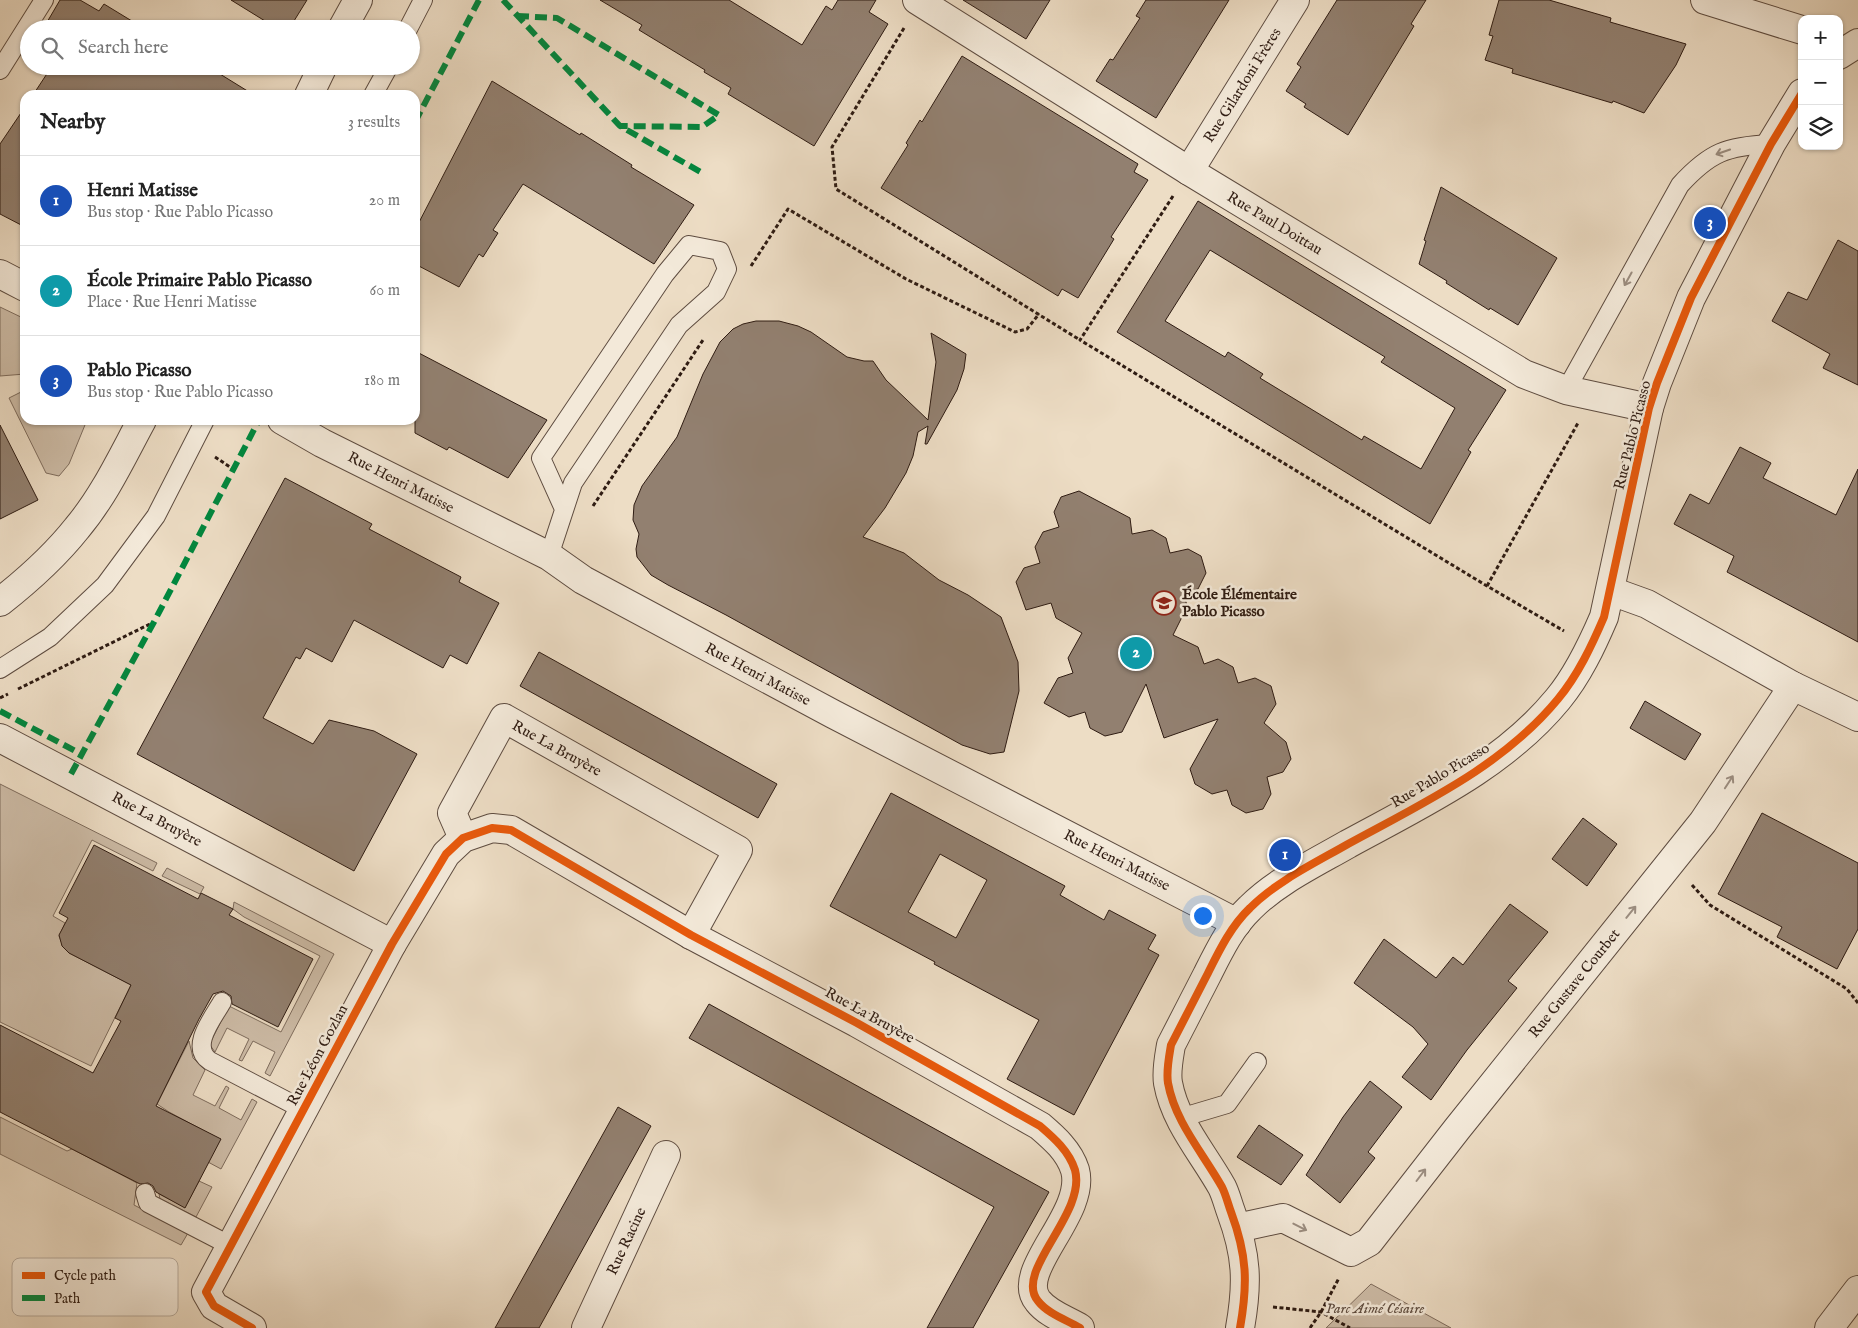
<!DOCTYPE html>
<html lang="en">
<head>
<meta charset="utf-8">
<style>
	body { margin:0; font-family:"IM FELL English",serif; background:#f6f6f6; color:#222 }
	.controls { position:absolute; right:15px; top:15px; display:grid; overflow:hidden; border-radius:10px; box-shadow:0 1px 4px #0004 }
	.controls button { width:45px; height:45px; display:grid; place-items:center; padding:0; border:0; border-bottom:1px solid #e0e0e0; background:#fff; color:#222; font:25px sans-serif }
	.you { position:absolute; left:1202px; top:915px; width:18px; height:18px; margin:-12px; border:4px solid #fff; border-radius:50%; background:#1a73e8; box-shadow:0 0 0 8px #1a73e833 }
	.badge { display:grid; place-items:center; width:32px; height:32px; border-radius:50%; background:#db2777; color:#fff; font-size:16px; font-weight:700 }
	.pin { position:absolute; translate:-50% -50%; border:2px solid #fff; box-shadow:0 1px 5px #0006 }
	.list { margin:0; padding:0; list-style:none }
	h2 { display:flex; justify-content:space-between; align-items:center; height:65px; margin:0; padding:0 20px; font-size:21px }
	h2 small { font-size:16px; font-weight:400; color:#767676 }
	.list li { display:grid; grid-template-columns:32px 1fr auto; gap:15px; align-items:center; box-sizing:border-box; height:90px; padding:0 20px; border-top:1px solid #e0e0e0 }
	.list b { display:block; font-size:19px; white-space:nowrap }
	.list p { margin:0; font-size:16px; white-space:nowrap; color:#767676 }
	.list em { font-size:16px; font-style:normal; color:#767676 }
	.icon { flex:none; width:28px; height:28px; fill:none; stroke:currentColor; stroke-width:2; stroke-linecap:round; stroke-linejoin:round }
	.map { position:relative; flex:none; width:1858px; height:1328px; overflow:hidden }
	.search { position:absolute; background:#fff; box-shadow:0 1px 4px #0004; left:20px; top:20px; width:400px; height:55px; display:flex; align-items:center; gap:12px; box-sizing:border-box; padding:0 18px; border-radius:28px; color:#767676; font-size:19px }
	.panel { position:absolute; background:#fff; box-shadow:0 1px 4px #0004; left:20px; top:90px; width:400px; height:335px; border-radius:15px }
	.map>svg:first-child { display:block }
	.green { fill:#cdbca7; stroke:#7e6c5d }
	.building { fill:#928070; stroke:#2f1c13; fill-rule:evenodd }
	.lines { fill:none; stroke-linecap:round; stroke-linejoin:round }
	.service-casing { stroke:#5e4c40; stroke-width:20 }
	.minor-casing { stroke:#5e4c40; stroke-width:30 }
	.path { stroke:#2f1c13; stroke-width:3; stroke-dasharray:4 2.5; stroke-linecap:butt }
	.service { stroke:#f3e9d9; stroke-width:18 }
	.minor { stroke:#f3e9d9; stroke-width:28 }
	.quiet { stroke:#00873e; stroke-width:6; stroke-dasharray:12 6; stroke-linecap:butt }
	.cycleway-casing { stroke:#f3e9d9; stroke-width:11 }
	.cycleway { stroke:#e8590c; stroke-width:8 }
	.oneway { stroke:#9b8d80 }
	.labels { text-anchor:middle; stroke-width:5; stroke-linejoin:round; paint-order:stroke }
	.street-label { font-size:15px; fill:#2f1c13; stroke:#f3e9d9 }
	.poi-label { font-size:15px; font-weight:bold; fill:#2f1c13; stroke:#f3e9d9; text-anchor:start }
	.park-label { font-size:15px; font-style:italic; fill:#5e4c3f; stroke:#f3e9d9 }
	.key { fill:#f3e9d9; stroke:#b8ac9e; stroke-width:1 }
	.key-label { font-size:14px; fill:#2f1c13 }
</style>
</head>
<body>
<div class="map">
<svg width="1858" height="1328" viewBox="0 0 1858 1328">
	<rect width="100%" height="100%" fill="#edddc5"/>
	<filter id="stains"><feTurbulence type="fractalNoise" baseFrequency=".004" numOctaves="4"/><feColorMatrix values="0 0 0 0 .2 0 0 0 0 .09 0 0 0 0 .02 0 0 0 .5 -.17"/></filter>
	<radialGradient id="worn" r=".72"><stop offset=".6" stop-color="#630" stop-opacity="0"/><stop offset="1" stop-color="#630" stop-opacity=".3"/></radialGradient>
	<g class="green">
		<path d="M 0,307 L 25,319 L 25,374 L 0,376 Z"/>
		<path d="M 25,390 L 25,420 L 87,420 L 69,464 L 59,476 L 46,473 L 9,398 Z"/>
		<path d="M 0,784 L 157,863 L 153,871 L 92,840 L 53,916 L 65,923 L 59,936 L 63,946 L 69,953 L 131,985 L 91,1066 L 0,1022 Z"/>
		<path d="M 167,868 L 204,887 L 200,894 L 162,876 Z"/>
		<path d="M 234,902 L 334,954 L 270,1076 L 265,1073 L 275,1052 L 253,1041 L 242,1061 L 239,1060 L 249,1039 L 227,1028 L 215,1052 L 210,1045 L 211,1041 L 229,1006 L 281,1032 L 320,956 L 244,917 L 233,909 Z"/>
		<path d="M 189,1041 L 193,1058 L 205,1070 L 193,1095 L 215,1106 L 226,1086 L 229,1088 L 219,1108 L 241,1120 L 252,1099 L 257,1102 L 221,1169 L 208,1162 L 214,1136 L 169,1112 L 157,1104 Z"/>
		<path d="M 0,1117 L 67,1151 L 72,1149 L 137,1183 L 134,1205 L 188,1233 L 181,1245 L 0,1154 Z"/>
		<path d="M 199,1181 L 212,1187 L 196,1217 L 160,1199 L 159,1194 L 185,1207 Z"/>
		<path d="M 1371,1284 L 1451,1328 L 1326,1328 Z"/>
	</g>
	<g class="building">
		<path d="M 60,0 L 80,0 L 99,11 L 104,4 L 145,29 L 43,29 Z"/>
		<path d="M 231,0 L 307,0 L 289,29 L 278,29 Z"/>
		<path d="M 600,0 L 729,0 L 802,45 L 826,6 L 832,10 L 838,0 L 876,0 L 869,12 L 888,24 L 814,146 L 728,94 L 731,88 L 704,72 L 705,70 L 639,30 L 642,25 Z"/>
		<path d="M 963,0 L 1050,0 L 1026,39 Z"/>
		<path d="M 1146,0 L 1229,0 L 1156,118 L 1096,81 L 1110,59 L 1113,60 L 1140,18 L 1136,16 Z"/>
		<path d="M 1337,0 L 1426,0 L 1411,24 L 1414,26 L 1348,135 L 1304,107 L 1306,104 L 1286,91 L 1301,67 L 1297,64 Z"/>
		<path d="M 1499,0 L 1549,0 L 1611,18 L 1610,22 L 1686,44 L 1676,65 L 1644,113 L 1613,101 L 1612,103 L 1512,73 L 1513,69 L 1485,60 L 1493,36 L 1489,35 Z"/>
		<path d="M 962,56 L 1138,164 L 1134,172 L 1148,180 L 1111,237 L 1114,239 L 1078,298 L 1062,289 L 1058,296 L 881,188 L 908,145 L 906,143 L 920,120 L 922,122 Z"/>
		<path d="M 52,66 L 207,66 L 254,95 L 33,95 Z"/>
		<path d="M 492,81 L 580,135 L 581,133 L 632,165 L 631,167 L 694,205 L 654,264 L 523,184 L 493,230 L 498,233 L 483,257 L 479,254 L 459,287 L 415,264 L 415,230 Z"/>
		<path d="M 25,107 L 25,227 L 0,214 L 0,144 Z"/>
		<path d="M 1441,187 L 1557,258 L 1518,325 L 1490,308 L 1489,310 L 1446,283 L 1447,281 L 1419,264 L 1426,241 L 1424,240 Z"/>
		<path d="M 1198,201 L 1506,390 L 1468,450 L 1471,452 L 1430,524 L 1117,332 ZM 1210,250 L 1385,357 L 1381,362 L 1455,408 L 1421,469 L 1364,436 L 1362,440 L 1260,378 L 1263,374 L 1228,352 L 1225,357 L 1165,321 Z"/>
		<path d="M 1838,240 L 1858,251 L 1858,385 L 1823,368 L 1830,354 L 1772,321 L 1788,292 L 1807,300 Z"/>
		<path d="M 756,321 L 779,321 L 798,326 L 811,332 L 847,357 L 864,361 L 873,361 L 886,380 L 928,420 L 936,362 L 931,333 L 966,354 L 964,369 L 957,390 L 927,444 L 925,444 L 928,426 L 918,432 L 913,456 L 906,473 L 885,508 L 863,537 L 904,553 L 939,580 L 968,595 L 1001,617 L 1018,662 L 1019,691 L 1004,752 L 990,754 L 962,745 L 726,615 L 668,585 L 651,575 L 637,557 L 636,549 L 639,534 L 633,520 L 634,505 L 642,486 L 677,437 L 703,374 L 720,342 L 733,329 L 743,324 Z"/>
		<path d="M 415,351 L 547,420 L 508,478 L 449,447 L 447,450 L 415,433 Z"/>
		<path d="M 0,425 L 38,500 L 0,519 Z"/>
		<path d="M 1740,447 L 1771,463 L 1763,478 L 1836,515 L 1858,469 L 1858,642 L 1727,572 L 1734,556 L 1674,524 L 1690,494 L 1709,504 Z"/>
		<path d="M 285,478 L 372,524 L 369,529 L 461,577 L 459,582 L 499,603 L 467,664 L 450,655 L 443,668 L 354,620 L 332,662 L 306,648 L 300,659 L 296,657 L 263,718 L 313,744 L 329,720 L 374,731 L 417,754 L 354,871 L 137,754 Z"/>
		<path d="M 1079,491 L 1130,518 L 1132,534 L 1152,530 L 1166,538 L 1170,553 L 1188,549 L 1201,556 L 1206,573 L 1198,589 L 1184,592 L 1187,607 L 1173,635 L 1198,647 L 1204,664 L 1218,659 L 1233,667 L 1238,683 L 1255,678 L 1271,686 L 1276,704 L 1264,723 L 1286,742 L 1291,759 L 1283,772 L 1267,777 L 1271,794 L 1263,809 L 1246,813 L 1232,805 L 1227,790 L 1212,794 L 1195,784 L 1190,769 L 1218,719 L 1164,738 L 1146,684 L 1122,732 L 1105,736 L 1090,728 L 1085,712 L 1069,717 L 1044,703 L 1058,678 L 1073,673 L 1068,658 L 1082,633 L 1056,618 L 1051,603 L 1026,610 L 1016,582 L 1024,568 L 1040,563 L 1035,547 L 1043,532 L 1059,527 L 1054,512 L 1061,497 Z"/>
		<path d="M 539,652 L 777,784 L 758,818 L 520,686 Z"/>
		<path d="M 1645,701 L 1701,734 L 1685,760 L 1630,728 Z"/>
		<path d="M 891,793 L 1065,886 L 1060,895 L 1104,920 L 1109,910 L 1156,935 L 1148,949 L 1159,955 L 1074,1115 L 1007,1079 L 1039,1020 L 934,964 L 935,962 L 830,906 ZM 940,854 L 987,880 L 956,938 L 908,912 Z"/>
		<path d="M 1762,813 L 1858,863 L 1858,929 L 1837,969 L 1777,937 L 1782,927 L 1718,894 Z"/>
		<path d="M 1583,818 L 1617,844 L 1587,886 L 1552,859 Z"/>
		<path d="M 94,845 L 198,899 L 201,893 L 233,909 L 229,915 L 313,959 L 278,1027 L 232,1004 L 231,996 L 223,991 L 213,994 L 199,1019 L 156,1106 L 221,1139 L 185,1208 L 156,1192 L 153,1186 L 148,1183 L 140,1184 L 0,1112 L 0,1025 L 93,1073 L 121,1021 L 115,1018 L 131,985 L 69,953 L 62,946 L 59,935 L 68,918 L 59,913 Z"/>
		<path d="M 1510,904 L 1548,932 L 1508,981 L 1517,988 L 1467,1050 L 1431,1100 L 1402,1077 L 1428,1044 L 1413,1027 L 1354,983 L 1384,939 L 1436,978 L 1453,957 L 1463,965 Z"/>
		<path d="M 709,1004 L 1049,1192 L 973,1328 L 927,1328 L 994,1207 L 689,1038 Z"/>
		<path d="M 1370,1081 L 1402,1107 L 1368,1152 L 1375,1158 L 1340,1203 L 1306,1175 L 1343,1117 Z"/>
		<path d="M 618,1107 L 651,1126 L 539,1328 L 495,1328 Z"/>
		<path d="M 1259,1125 L 1303,1155 L 1281,1185 L 1237,1157 Z"/>
	</g>
	<g class="lines">
		<g class="service-casing">
			<g id="service">
				<path d="M 408,29 L 423,0"/>
				<path d="M 0,70 L 44,0"/>
				<path d="M 373,95 L 389,66"/>
				<path d="M 1566,390 L 1680,185 C 1710,152 1727,146 1771,144"/>
				<path d="M 549,556 L 573,483 L 679,325 L 716,292 L 727,269 L 720,251 L 689,245 L 665,274 L 541,458 L 564,509"/>
				<path d="M 0,669 L 50,637 L 105,585 L 156,516 L 205,420"/>
				<path d="M 222,1002 C 213,1018 189,1047 210,1061 L 304,1110"/>
				<path d="M 1180,1118 L 1227,1104 L 1257,1062"/>
				<path d="M 145,1193 L 148,1203 L 231,1246"/>
			</g>
		</g>
		<g class="minor-casing">
			<g id="minor">
				<path d="M 917,0 L 1189,171 L 1524,374 L 1566,390 L 1649,408"/>
				<path d="M 1705,0 L 1802,30"/>
				<path d="M 342,29 L 358,0"/>
				<path d="M 1839,55 L 1858,43"/>
				<path d="M 309,95 L 323,66"/>
				<path d="M 1189,171 L 1295,0"/>
				<path d="M 0,274 L 25,287"/>
				<path d="M 282,420 L 322,443 L 549,556 L 583,580 L 833,714 L 1237,923"/>
				<path d="M 1611,591 L 1647,604 L 1793,686 L 1858,717"/>
				<path d="M 0,602 C 28,580 54,557 77,528 C 104,496 122,457 142,420"/>
				<path d="M 0,738 L 392,944"/>
				<path d="M 463,838 L 452,813 L 504,718 L 738,850 L 691,935"/>
				<path d="M 1237,1228 L 1283,1218 L 1351,1252 L 1369,1242 L 1457,1129 L 1703,822 L 1793,686"/>
				<path d="M 252,1328 L 214,1306 L 206,1292 L 392,944 L 446,854 L 463,838 L 492,828 L 511,830 L 691,935 L 857,1023 L 1040,1126 C 1054,1138 1069,1151 1075,1170 C 1087,1214 1013,1271 1038,1301 C 1048,1314 1067,1320 1080,1328"/>
				<path d="M 586,1328 L 666,1155"/>
				<path d="M 1240,1328 C 1248,1283 1247,1255 1231,1212 C 1228,1204 1226,1195 1222,1187 C 1203,1153 1175,1122 1168,1083 C 1166,1071 1169,1057 1171,1045 C 1183,1022 1195,998 1207,975 C 1219,951 1231,926 1250,908 C 1277,881 1315,863 1348,844 C 1423,803 1503,766 1558,699 C 1578,675 1592,645 1604,617 L 1649,408 L 1657,383 L 1691,298 L 1771,144 L 1802,93"/>
				<path d="M 1829,1328 L 1858,1290"/>
			</g>
		</g>
		<g class="path">
			<path d="M 904,28 L 832,147 L 836,189 L 1080,340"/>
			<path d="M 1173,196 L 1080,340 L 1487,586 L 1564,631"/>
			<path d="M 751,266 L 788,209 L 906,279 L 1015,332 L 1027,329 L 1039,314"/>
			<path d="M 215,457 L 233,469"/>
			<path d="M 593,506 L 703,340"/>
			<path d="M 1487,586 L 1578,423"/>
			<path d="M 18,689 L 154,622"/>
			<path d="M 0,698 L 8,694"/>
			<path d="M 1692,885 L 1710,905 L 1847,989 L 1858,1003"/>
			<path d="M 1273,1307 L 1321,1312 L 1350,1328"/>
			<path d="M 1310,1328 L 1321,1312 L 1339,1278"/>
		</g>
		<use href="#service" class="service"/>
		<use href="#minor" class="minor"/>
		<g class="quiet">
			<path d="M 503,0 L 620,126 L 704,174"/>
			<path d="M 517,16 L 557,18 L 719,115 L 702,127 L 620,126"/>
			<path d="M 415,122 L 479,0"/>
			<path d="M 0,711 L 81,754"/>
			<path d="M 71,774 L 154,622 L 259,420"/>
		</g>
		<g class="cycleway-casing">
			<g id="cycleway">
				<path d="M 252,1328 L 214,1306 L 206,1292 L 392,944 L 446,854 L 463,838 L 492,828 L 511,830 L 691,935 L 857,1023 L 1040,1126 C 1054,1138 1069,1151 1075,1170 C 1087,1214 1013,1271 1038,1301 C 1048,1314 1067,1320 1080,1328"/>
				<path d="M 1240,1328 C 1248,1283 1247,1255 1231,1212 C 1228,1204 1226,1195 1222,1187 C 1203,1153 1175,1122 1168,1083 C 1166,1071 1169,1057 1171,1045 C 1183,1022 1195,998 1207,975 C 1219,951 1231,926 1250,908 C 1277,881 1315,863 1348,844 C 1423,803 1503,766 1558,699 C 1578,675 1592,645 1604,617 L 1649,408 L 1657,383 L 1691,298 L 1771,144 L 1802,93"/>
			</g>
		</g>
		<use href="#cycleway" class="cycleway"/>
	</g>
	<defs><path id="oneway-shaft" d="M-6 0H5M1.5-3L5.5 0L1.5 3" fill="none" stroke-width="1.6" stroke-linecap="round" stroke-linejoin="round" transform="scale(1.25)"/></defs>
	<g class="oneway">
		<use href="#oneway-shaft" transform="translate(1723 152) rotate(161)"/>
		<use href="#oneway-shaft" transform="translate(1628 279) rotate(119)"/>
		<use href="#oneway-shaft" transform="translate(1729 782) rotate(-57)"/>
		<use href="#oneway-shaft" transform="translate(1631 912) rotate(-51)"/>
		<use href="#oneway-shaft" transform="translate(1421 1175) rotate(-53)"/>
		<use href="#oneway-shaft" transform="translate(1300 1227) rotate(27)"/>
	</g>
	<defs>
		<g id="school-ring" transform="scale(1.25)"><circle r="9.5" fill="#f3e9d9" stroke="#8f2418" stroke-width="1.5"/><path d="M0-5L7-2L0 1L-7-2ZM-4 1L0 2.5L4 1V4Q0 6-4 4Z" fill="#8f2418"/></g>
	</defs>
	<g fill-rule="evenodd">
		<use href="#school-ring" x="1164" y="603"/>
	</g>
	<g class="labels">
		<g class="street-label">
			<text transform="translate(1242 85) rotate(-58)" y="5">Rue Gilardoni Frères</text>
			<text transform="translate(1275 223) rotate(31)" y="5">Rue Paul Doittau</text>
			<text transform="translate(1632 435) rotate(-76)" y="5">Rue Pablo Picasso</text>
			<text transform="translate(401 482) rotate(27)" y="5">Rue Henri Matisse</text>
			<text transform="translate(758 674) rotate(28)" y="5">Rue Henri Matisse</text>
			<text transform="translate(557 748) rotate(29)" y="5">Rue La Bruyère</text>
			<text transform="translate(1440 775) rotate(-31)" y="5">Rue Pablo Picasso</text>
			<text transform="translate(157 819) rotate(28)" y="5">Rue La Bruyère</text>
			<text transform="translate(1117 860) rotate(27)" y="5">Rue Henri Matisse</text>
			<text transform="translate(1574 983) rotate(-51)" y="5">Rue Gustave Courbet</text>
			<text transform="translate(870 1015) rotate(29)" y="5">Rue La Bruyère</text>
			<text transform="translate(317 1055) rotate(-62)" y="5">Rue Léon Gozlan</text>
			<text transform="translate(626 1241) rotate(-65)" y="5">Rue Racine</text>
		</g>
		<g class="poi-label">
			<text x="1182" y="599">École Élémentaire<tspan x="1182" dy="17">Pablo Picasso</tspan></text>
		</g>
		<g class="park-label">
			<text x="1375" y="1313">Parc Aimé Césaire</text>
		</g>
	</g>
	<rect x="12" y="1258" width="166" height="58" rx="8" class="key"/>
	<rect x="22" y="1272" width="23" height="7" fill="#e8590c"/>
	<rect x="22" y="1295" width="23" height="6" fill="#00873e"/>
	<g class="key-label">
		<text x="54" y="1280">Cycle path</text>
		<text x="54" y="1303">Path</text>
	</g>
	<rect width="100%" height="100%" filter="url(#stains)"/>
	<rect width="100%" height="100%" fill="url(#worn)"/>
</svg>
<div class="controls">
<button>+</button>
<button>−</button>
<button><svg class="icon" aria-label="layers" viewBox="0 0 24 24"><path d="M12 4l9 5-9 5-9-5zM3 14l9 5 9-5"/></svg></button>
</div>
<div class="you"></div>
<div class="pin badge" style="left:1285px;top:855px;background:#1a4fb4">1</div>
<div class="pin badge" style="left:1136px;top:653px;background:#0f9aa8">2</div>
<div class="pin badge" style="left:1710px;top:223px;background:#1a4fb4">3</div>
<div class="search"><svg class="icon" aria-label="search" viewBox="0 0 24 24"><circle cx="10" cy="10" r="6"/><path d="M15 15l6 6"/></svg>Search here</div>
<section class="panel">
<h2>Nearby<small>3 results</small></h2>
<ul class="list">
<li><span class="badge" style="background:#1a4fb4">1</span><div><b>Henri Matisse</b><p>Bus stop · Rue Pablo Picasso</p></div><em>20 m</em></li>
<li><span class="badge" style="background:#0f9aa8">2</span><div><b>École Primaire Pablo Picasso</b><p>Place · Rue Henri Matisse</p></div><em>60 m</em></li>
<li><span class="badge" style="background:#1a4fb4">3</span><div><b>Pablo Picasso</b><p>Bus stop · Rue Pablo Picasso</p></div><em>180 m</em></li>
</ul>
</section>
</div>
</body>
</html>
